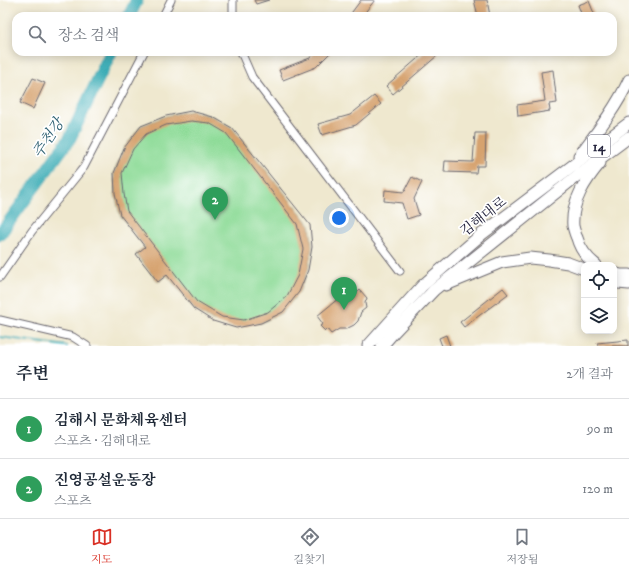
<!DOCTYPE html>
<html lang="ko">
<head>
<meta charset="utf-8">
<style>
	body { margin:0; font-family:"IM FELL DW Pica","Noto Serif KR",serif; background:#f2f2f3; color:#1f2937 }
	.controls { position:absolute; right:12px; bottom:12px; display:grid; overflow:hidden; border-radius:8px; box-shadow:0 2px 10px #0003 }
	.controls button { width:36px; height:36px; display:grid; place-items:center; padding:0; border:0; border-bottom:1px solid #e0e1e3; background:#fff; color:#1f2937; font:20px sans-serif }
	.you { position:absolute; left:339px; top:218px; width:14px; height:14px; margin:-10px; border:3px solid #fff; border-radius:50%; background:#1a73e8; box-shadow:0 0 0 6px #1a73e833 }
	.badge { display:grid; place-items:center; width:26px; height:26px; border-radius:50%; background:#d93025; color:#fff; font-size:13px; font-weight:700 }
	.pin { position:absolute; translate:-50% -33px; filter:drop-shadow(0 1px 2px #0008) }
	.pin::after { content:''; position:absolute; top:21px; width:14px; height:12px; background:inherit; clip-path:polygon(0 0,100% 0,50% 100%) }
	.list { margin:0; padding:0; list-style:none }
	h2 { display:flex; justify-content:space-between; align-items:center; height:52px; margin:0; padding:0 16px; font-size:17px }
	h2 small { font-size:13px; font-weight:400; color:#747a83 }
	.list li { display:grid; grid-template-columns:26px 1fr auto; gap:12px; align-items:center; box-sizing:border-box; height:60px; padding:0 16px; border-top:1px solid #e0e1e3 }
	.list b { display:block; font-size:15px; white-space:nowrap }
	.list p { margin:0; font-size:13px; white-space:nowrap; color:#747a83 }
	.list em { font-size:13px; font-style:normal; color:#747a83 }
	.icon { flex:none; width:22px; height:22px; fill:none; stroke:currentColor; stroke-width:2; stroke-linecap:round; stroke-linejoin:round }
	.map { position:relative; flex:none; width:629px; height:346px; overflow:hidden }
	.search { position:absolute; background:#fff; box-shadow:0 2px 10px #0003; left:12px; right:12px; top:12px; height:44px; display:flex; align-items:center; gap:10px; box-sizing:border-box; padding:0 14px; border-radius:12px; color:#747a83; font-size:15px }
	.sheet { height:172px; background:#fff }
	nav { display:flex; justify-content:space-around; align-items:center; box-sizing:border-box; height:56px; border-top:1px solid #e0e1e3; background:#fff; font-size:11px; color:#747a83 }
	nav a { display:grid; justify-items:center; gap:2px }
	nav .on { color:#d93025 }
	.map>svg:first-child { display:block }
	.green { fill:#8edb98; stroke:#587e6a }
	.lines { fill:none; stroke-linecap:round; stroke-linejoin:round }
	.stream { stroke:#39aab4; stroke-width:2 }
	.river { stroke:#39aab4; stroke-width:13 }
	.building { fill:#d6a26e; fill-rule:evenodd }
	.minor-casing { stroke:#6a676f; stroke-width:9 }
	.primary-casing { stroke:#6a676f; stroke-width:13 }
	.minor { stroke:#fff; stroke-width:7 }
	.primary { stroke:#fff; stroke-width:11 }
	.labels { text-anchor:middle; stroke-width:3.5; stroke-linejoin:round; paint-order:stroke }
	.shield { fill:#fff; stroke:#646476; stroke-width:1 }
	.shield-label { font-size:13px; font-weight:bold; fill:#22223b }
	.street-label { font-size:14px; fill:#22223b; stroke:#fff }
	.water-label { font-size:15px; font-style:italic; fill:#2c5f71; stroke:#fff }
</style>
</head>
<body>
<div class="map">
<svg width="629" height="346" viewBox="0 0 629 346">
	<rect width="100%" height="100%" fill="#fff"/>
	<filter id="ink" filterUnits="userSpaceOnUse"><feTurbulence type="fractalNoise" baseFrequency=".025" numOctaves="2"/><feDisplacementMap in="SourceGraphic" scale="8" xChannelSelector="R" yChannelSelector="G"/><feConvolveMatrix kernelMatrix="1 2 1 2 8 2 1 2 1" color-interpolation-filters="sRGB"/></filter>
	<filter id="wash" filterUnits="userSpaceOnUse"><feTurbulence type="fractalNoise" baseFrequency=".012" numOctaves="4" result="noise"/><feDisplacementMap in="SourceGraphic" scale="16" xChannelSelector="R" yChannelSelector="G"/><feGaussianBlur stdDeviation="0.9" result="paint"/><feColorMatrix in="noise" values="0 0 0 0 0 0 0 0 0 0 0 0 0 0 0 0 0 1.4 0 .05"/><feComposite in="paint" operator="in"/></filter>
	<g filter="url(#wash)">
		<rect width="100%" height="100%" fill="#efe8cf"/>
		<path class="green" d="M 191,111 L 213,117 L 232,128 L 310,225 L 312,247 L 308,270 L 299,292 L 283,312 L 261,323 L 213,321 L 194,309 L 167,275 L 158,282 L 136,254 L 145,247 L 120,215 L 115,193 L 114,173 L 124,148 L 141,126 L 166,116 Z"/>
		<g class="lines">
			<path class="stream" d="M 0,337 L 67,346"/>
			<g class="river">
				<path d="M 129,16 L 137,0"/>
				<path d="M 0,234 L 70,138 L 111,52"/>
			</g>
		</g>
		<g id="blocks">
			<g class="building">
				<path d="M 254,0 L 269,0 L 256,4 Z"/>
				<path d="M 361,0 L 375,0 L 362,16 L 349,16 Z"/>
				<path d="M 474,0 L 487,0 L 490,16 L 478,16 Z"/>
				<path d="M 589,1 L 595,16 L 582,16 L 578,5 Z"/>
				<path d="M 315,52 L 331,52 L 316,67 L 283,80 L 279,70 L 310,58 Z"/>
				<path d="M 425,52 L 435,52 L 438,55 L 393,94 L 386,86 Z"/>
				<path d="M 553,70 L 557,103 L 549,104 L 550,111 L 518,116 L 517,105 L 545,101 L 541,72 Z"/>
				<path d="M 33,78 L 45,83 L 33,109 L 20,103 Z"/>
				<path d="M 374,96 L 381,104 L 356,125 L 322,135 L 318,124 L 350,115 Z"/>
				<path d="M 191,111 L 213,117 L 232,128 L 310,225 L 312,247 L 308,270 L 299,292 L 283,312 L 261,323 L 236,328 L 213,321 L 194,309 L 167,275 L 158,282 L 136,254 L 145,247 L 120,215 L 115,193 L 114,173 L 124,148 L 141,126 L 166,116 ZM 191,121 L 209,123 L 226,133 L 297,224 L 303,249 L 298,275 L 287,296 L 268,312 L 244,320 L 222,317 L 197,302 L 127,211 L 124,194 L 122,173 L 133,149 L 146,134 L 166,125 Z"/>
				<path d="M 475,133 L 486,133 L 485,166 L 477,166 L 476,173 L 444,172 L 445,161 L 473,162 Z"/>
				<path d="M 412,177 L 422,182 L 414,199 L 419,215 L 407,219 L 402,203 L 384,201 L 385,190 L 404,192 Z"/>
				<path d="M 503,288 L 508,294 L 464,327 L 460,322 Z"/>
				<path d="M 350,289 L 355,295 L 360,290 L 367,298 L 365,303 L 366,308 L 361,312 L 358,321 L 354,325 L 346,329 L 339,329 L 331,334 L 327,329 L 325,331 L 320,326 L 323,324 L 317,316 Z"/>
				<path d="M 446,335 L 450,346 L 442,346 L 439,338 Z"/>
				<path d="M 628,340 L 628,346 L 598,346 L 597,343 Z"/>
			</g>
		</g>
	</g>
	<g filter="url(#ink)">
		<use href="#blocks" fill-opacity="0" stroke="#6a676f" stroke-width="1"/>
		<g class="lines">
			<g class="minor-casing">
				<g id="minor">
					<path d="M 233,0 L 233,16"/>
					<path d="M 163,16 L 171,0"/>
					<path d="M 241,52 L 252,77 L 400,271"/>
					<path d="M 0,277 L 32,231 L 84,167 L 144,52"/>
					<path d="M 0,320 L 73,337 L 87,346"/>
				</g>
			</g>
			<g class="primary-casing">
				<g id="primary">
					<path d="M 579,156 C 597,132 616,108 629,80"/>
					<path d="M 596,265 C 587,258 580,249 577,238 C 575,234 574,230 573,226 C 571,202 585,181 600,163"/>
					<path d="M 614,273 L 620,275 L 629,275"/>
					<path d="M 614,282 L 618,283 L 629,284"/>
					<path d="M 446,285 L 502,262 L 530,258 L 549,260 L 568,263 L 584,269"/>
					<path d="M 368,346 L 422,286 L 482,234 L 629,123"/>
					<path d="M 382,346 L 394,332 L 434,290 L 578,175 L 629,137"/>
				</g>
			</g>
			<use href="#minor" class="minor"/>
			<use href="#primary" class="primary"/>
		</g>
	</g>
	<g class="labels">
		<rect class="shield" x="588" y="135" width="22" height="22" rx="3"/>
		<g class="shield-label">
			<text x="599" y="151">14</text>
		</g>
		<g class="street-label">
			<text transform="translate(483 216) rotate(-38)" y="5">김해대로</text>
		</g>
		<g class="water-label">
			<text transform="translate(48 138) rotate(-57)" y="5">주천강</text>
		</g>
	</g>
</svg>
<div class="controls">
<button><svg class="icon" aria-label="locate" viewBox="0 0 24 24"><circle cx="12" cy="12" r="6"/><path d="M12 2v4M12 18v4M2 12h4M18 12h4"/></svg></button>
<button><svg class="icon" aria-label="layers" viewBox="0 0 24 24"><path d="M12 4l9 5-9 5-9-5zM3 14l9 5 9-5"/></svg></button>
</div>
<div class="you"></div>
<div class="pin badge" style="left:344px;top:310px;background:#2e9e5b">1</div>
<div class="pin badge" style="left:215px;top:220px;background:#2e9e5b">2</div>
<div class="search"><svg class="icon" aria-label="search" viewBox="0 0 24 24"><circle cx="10" cy="10" r="6"/><path d="M15 15l6 6"/></svg>장소 검색</div>
</div>
<section class="sheet">
<h2>주변<small>2개 결과</small></h2>
<ul class="list">
<li><span class="badge" style="background:#2e9e5b">1</span><div><b>김해시 문화체육센터</b><p>스포츠 · 김해대로</p></div><em>90 m</em></li>
<li><span class="badge" style="background:#2e9e5b">2</span><div><b>진영공설운동장</b><p>스포츠</p></div><em>120 m</em></li>
</ul>
</section>
<nav>
<a class="on"><svg class="icon" aria-label="map" viewBox="0 0 24 24"><path d="M3 6l6-2 6 2 6-2v14l-6 2-6-2-6 2zM9 4v14M15 6v14"/></svg>지도</a>
<a><svg class="icon" aria-label="directions" viewBox="0 0 24 24"><path d="M12 3l9 9-9 9-9-9zM9 14v-3h6M13 9l2 2-2 2"/></svg>길찾기</a>
<a><svg class="icon" aria-label="saved" viewBox="0 0 24 24"><path d="M7 4h10v16l-5-4-5 4z"/></svg>저장됨</a>
</nav>
</body>
</html>
